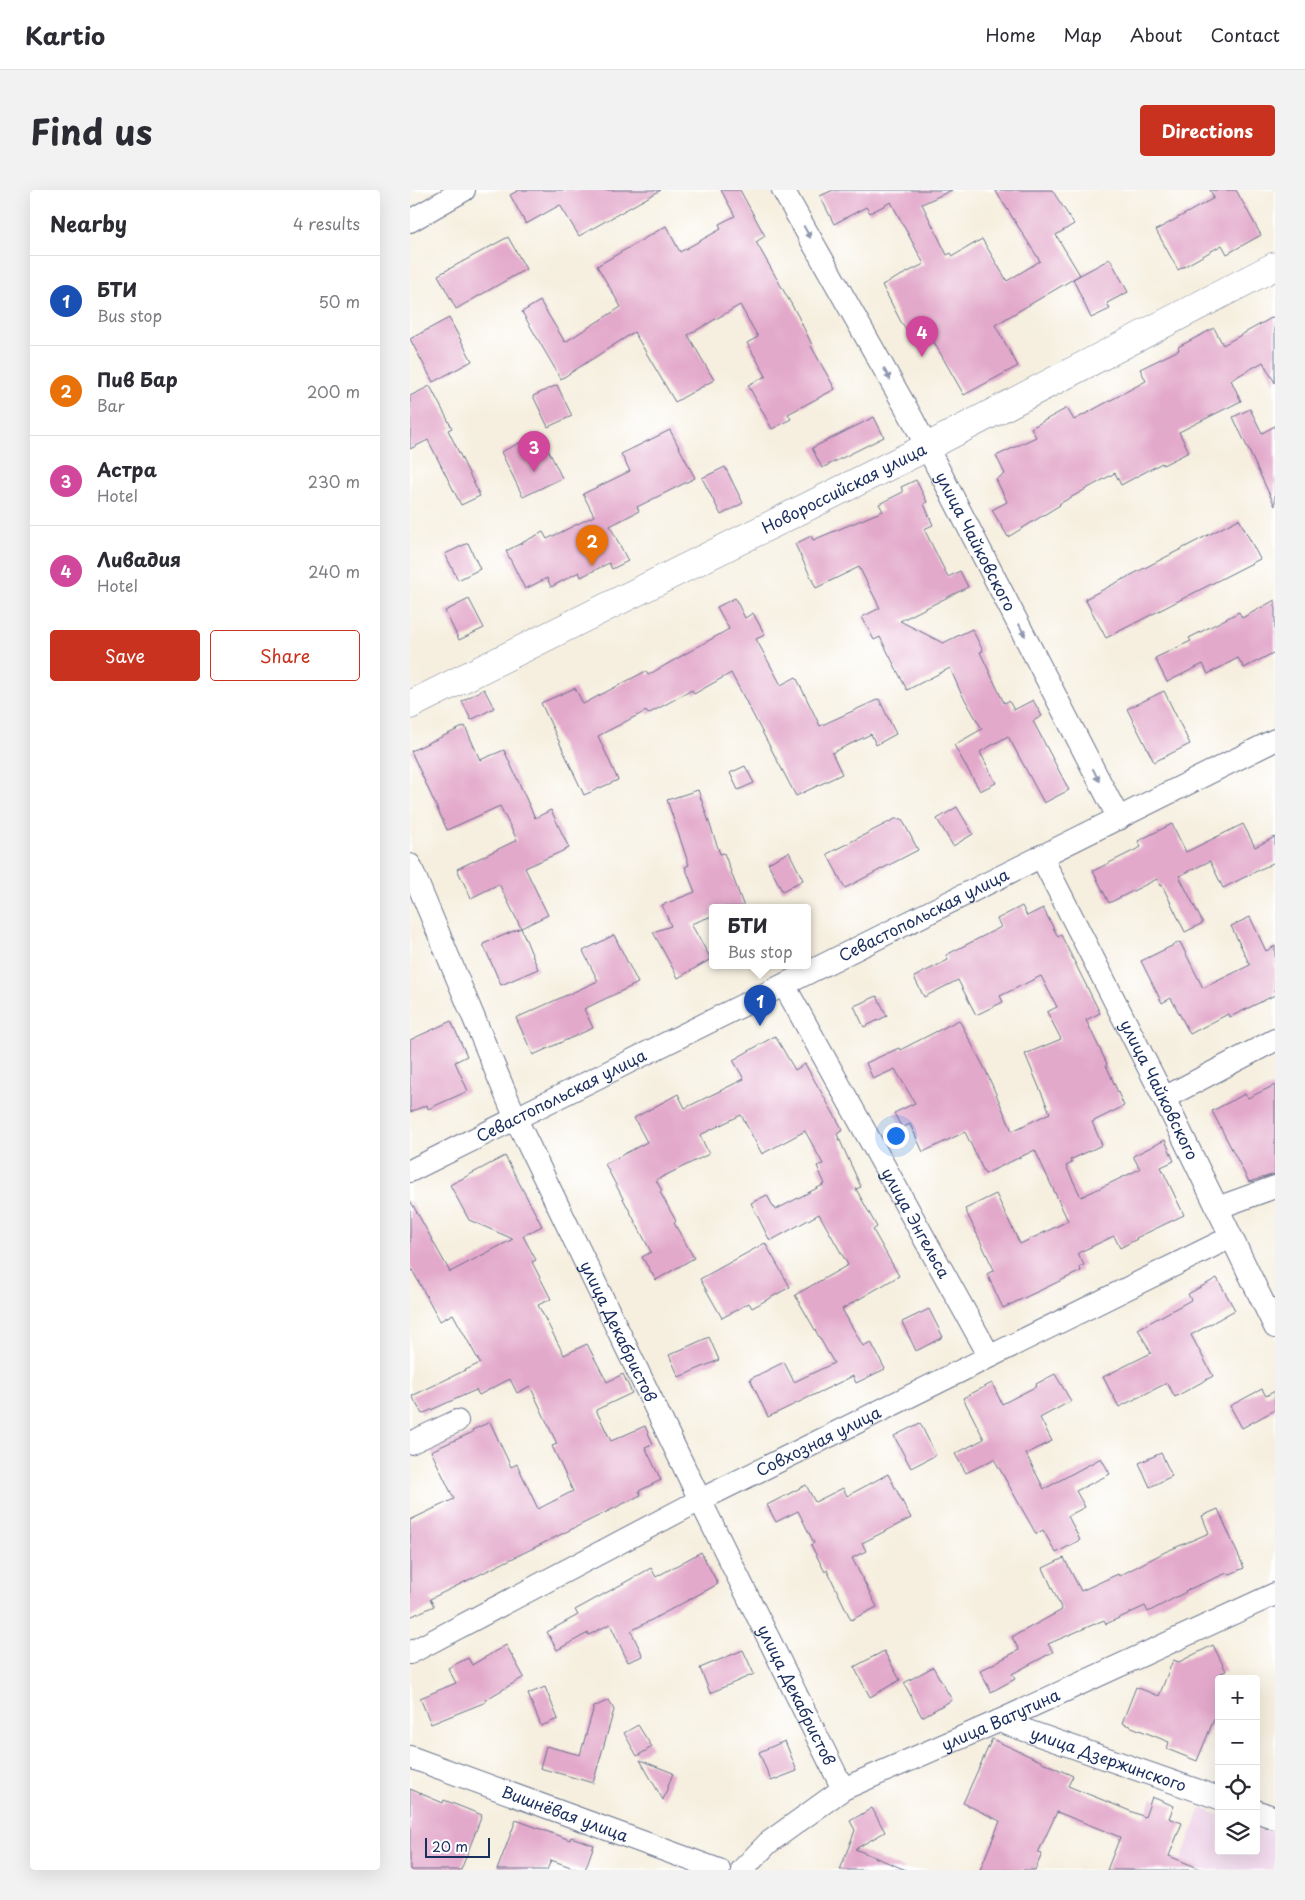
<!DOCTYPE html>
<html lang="en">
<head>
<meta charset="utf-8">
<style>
	body { margin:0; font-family:"Playpen Sans",sans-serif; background:#f2f2f3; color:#2b2b33 }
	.controls { position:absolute; right:15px; bottom:15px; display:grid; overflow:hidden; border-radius:5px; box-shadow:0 5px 20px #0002 }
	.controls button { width:45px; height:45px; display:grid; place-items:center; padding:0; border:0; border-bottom:1px solid #e1e1e2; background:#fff; color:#2b2b33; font:25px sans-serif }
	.scale { position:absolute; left:15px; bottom:12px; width:65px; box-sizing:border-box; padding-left:5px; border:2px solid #1b2f5e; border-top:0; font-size:14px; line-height:18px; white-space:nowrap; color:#1b2f5e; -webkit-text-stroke:4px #fff; paint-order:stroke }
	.you { position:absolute; left:485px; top:945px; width:18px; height:18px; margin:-12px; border:4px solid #fff; border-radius:50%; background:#1a73e8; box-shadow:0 0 0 8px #1a73e833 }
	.badge { display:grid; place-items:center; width:32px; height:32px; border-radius:50%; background:#c8321e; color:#fff; font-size:16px; font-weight:700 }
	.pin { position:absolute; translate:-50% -41px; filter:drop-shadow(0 1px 2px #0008) }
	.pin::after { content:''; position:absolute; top:26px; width:18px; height:15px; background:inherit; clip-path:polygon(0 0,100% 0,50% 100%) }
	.popup { position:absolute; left:299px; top:714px; width:102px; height:65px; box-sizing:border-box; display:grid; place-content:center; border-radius:5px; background:#fff; filter:drop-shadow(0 1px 4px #0005); font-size:16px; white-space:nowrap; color:#7c7c81 }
	.popup b { font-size:19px; color:#2b2b33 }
	.popup::after { content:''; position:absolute; left:50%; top:100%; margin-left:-10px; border:10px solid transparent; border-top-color:#fff }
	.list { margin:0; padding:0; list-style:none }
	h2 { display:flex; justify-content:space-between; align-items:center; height:65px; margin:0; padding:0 20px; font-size:21px }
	h2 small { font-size:16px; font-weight:400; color:#7c7c81 }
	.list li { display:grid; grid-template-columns:32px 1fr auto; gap:15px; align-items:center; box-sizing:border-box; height:90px; padding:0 20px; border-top:1px solid #e1e1e2 }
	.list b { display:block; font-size:19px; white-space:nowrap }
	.list p { margin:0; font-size:16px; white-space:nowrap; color:#7c7c81 }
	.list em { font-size:16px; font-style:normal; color:#7c7c81 }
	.actions { display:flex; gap:10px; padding:15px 20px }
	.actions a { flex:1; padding:11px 0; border:1px solid #c8321e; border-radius:5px; text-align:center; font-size:18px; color:#c8321e }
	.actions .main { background:#c8321e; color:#fff }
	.icon { flex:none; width:28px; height:28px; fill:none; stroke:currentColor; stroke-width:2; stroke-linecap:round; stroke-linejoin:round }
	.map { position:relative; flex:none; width:865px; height:1680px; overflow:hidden; border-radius:5px }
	header { display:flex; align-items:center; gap:30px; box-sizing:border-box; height:70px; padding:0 25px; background:#fff; border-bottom:1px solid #e1e1e2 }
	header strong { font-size:24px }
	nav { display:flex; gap:28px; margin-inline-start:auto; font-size:18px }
	.intro { display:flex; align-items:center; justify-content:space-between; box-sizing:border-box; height:120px; padding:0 30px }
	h1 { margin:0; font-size:35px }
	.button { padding:12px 22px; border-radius:5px; background:#c8321e; color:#fff; font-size:18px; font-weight:700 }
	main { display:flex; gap:30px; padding:0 30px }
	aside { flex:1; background:#fff; border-radius:5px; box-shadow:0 5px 20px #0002 }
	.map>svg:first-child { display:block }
	.built { fill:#edd0e8 }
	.building { fill:#e3a9cb }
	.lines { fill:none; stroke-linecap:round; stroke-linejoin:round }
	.minor-casing { stroke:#68728b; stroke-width:24 }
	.tertiary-casing { stroke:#68728b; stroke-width:29 }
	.minor { stroke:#fff; stroke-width:22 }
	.tertiary { stroke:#fff; stroke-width:28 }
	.oneway { fill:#8d97ae }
	.labels { text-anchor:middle; stroke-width:4.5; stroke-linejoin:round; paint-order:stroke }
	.street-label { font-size:16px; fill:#1b2f5e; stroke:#fff }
</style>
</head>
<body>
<header>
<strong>Kartio</strong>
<nav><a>Home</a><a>Map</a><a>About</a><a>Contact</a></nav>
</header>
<div class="intro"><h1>Find us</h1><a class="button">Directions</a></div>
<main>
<aside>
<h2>Nearby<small>4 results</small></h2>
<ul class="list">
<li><span class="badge" style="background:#1a4fb4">1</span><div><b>БТИ</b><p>Bus stop</p></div><em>50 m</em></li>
<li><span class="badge" style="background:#e8710a">2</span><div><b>Пив Бар</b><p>Bar</p></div><em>200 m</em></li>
<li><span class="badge" style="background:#d1479c">3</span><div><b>Астра</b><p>Hotel</p></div><em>230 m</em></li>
<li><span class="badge" style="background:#d1479c">4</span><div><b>Ливадия</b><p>Hotel</p></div><em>240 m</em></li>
</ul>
<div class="actions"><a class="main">Save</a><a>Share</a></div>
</aside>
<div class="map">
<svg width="865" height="1680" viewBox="0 0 865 1680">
	<rect width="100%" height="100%" fill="#fff"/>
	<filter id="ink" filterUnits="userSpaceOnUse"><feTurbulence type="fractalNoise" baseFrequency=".02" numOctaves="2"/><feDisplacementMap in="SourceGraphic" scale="10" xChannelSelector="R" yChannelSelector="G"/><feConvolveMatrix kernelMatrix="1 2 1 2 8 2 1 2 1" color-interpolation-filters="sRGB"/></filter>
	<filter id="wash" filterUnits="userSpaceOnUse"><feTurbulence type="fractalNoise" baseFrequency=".0096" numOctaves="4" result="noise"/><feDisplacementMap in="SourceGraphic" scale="20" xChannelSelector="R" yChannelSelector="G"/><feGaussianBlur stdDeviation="1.12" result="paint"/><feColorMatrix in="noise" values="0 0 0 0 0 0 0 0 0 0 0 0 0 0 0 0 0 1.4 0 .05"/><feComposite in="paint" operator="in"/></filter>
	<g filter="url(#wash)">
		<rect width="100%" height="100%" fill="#f6efdf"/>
		<path class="built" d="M 791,1618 L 809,1625 L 809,1661 L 846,1661 L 846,1638 L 865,1644 L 865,1680 L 767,1680 Z"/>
		<g id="blocks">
			<g class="building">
				<path d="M 109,0 L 251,0 L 169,46 L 150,15 L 116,34 L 100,5 Z"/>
				<path d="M 311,0 L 330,0 L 355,46 L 346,52 L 388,126 L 402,155 L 401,156 L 425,199 L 378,224 L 381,229 L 362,239 L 338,195 L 356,186 L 337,153 L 348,147 L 330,115 L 278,145 L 304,190 L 265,212 L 224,142 L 151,189 L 112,122 L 130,111 L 155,152 L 211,117 L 187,76 L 256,36 L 270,62 L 311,39 L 309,34 L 325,26 Z"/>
				<path d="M 423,0 L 542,0 L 512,14 L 537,65 L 541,63 L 543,66 L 572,49 L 597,91 L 630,71 L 585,0 L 642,0 L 664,34 L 646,45 L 670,85 L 585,135 L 608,176 L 554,205 L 521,147 L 506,156 L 490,130 L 472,95 L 514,74 L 481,12 L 460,23 L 456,17 L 424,34 L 410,6 Z"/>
				<path d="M 800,0 L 826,0 L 851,45 L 817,64 L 812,55 L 768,80 L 746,40 L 804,8 Z"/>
				<path d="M 98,47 L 116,79 L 46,119 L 28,85 Z"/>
				<path d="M 700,69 L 718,102 L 697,113 L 700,119 L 681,128 L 663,89 Z"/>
				<path d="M 865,126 L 865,193 L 853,172 L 821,190 L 831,211 L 769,242 L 779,262 L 753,275 L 752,273 L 711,295 L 705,283 L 649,314 L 650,315 L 598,347 L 582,320 L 597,312 L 586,289 L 595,284 L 586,266 L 626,247 L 621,238 L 657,218 L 664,230 L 736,191 L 730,179 L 769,160 L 768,157 L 804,138 L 813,155 Z"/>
				<path d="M 39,128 L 62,171 L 23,192 L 0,149 Z"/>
				<path d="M 147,195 L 162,226 L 138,237 L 123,206 Z"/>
				<path d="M 20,196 L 42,238 L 38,240 L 70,306 L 51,315 L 18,250 L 0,259 L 0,206 Z"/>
				<path d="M 840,219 L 852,243 L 865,236 L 865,316 L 823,227 Z"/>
				<path d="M 464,227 L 474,247 L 412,278 L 402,258 Z"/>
				<path d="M 260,240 L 285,288 L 227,317 L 229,321 L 200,336 L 218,371 L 202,379 L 199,373 L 171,387 L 169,382 L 141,397 L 137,388 L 115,399 L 96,361 L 133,342 L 137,349 L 184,326 L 173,304 L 220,281 L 211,264 Z"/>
				<path d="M 130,243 L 152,288 L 113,307 L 91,262 Z"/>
				<path d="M 315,277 L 333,313 L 311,325 L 292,288 Z"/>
				<path d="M 506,290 L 517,312 L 514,314 L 523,335 L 514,339 L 538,387 L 550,381 L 558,397 L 490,431 L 533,453 L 562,439 L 573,461 L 570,462 L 594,513 L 599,511 L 604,520 L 623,510 L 632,526 L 623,531 L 659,600 L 634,613 L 598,546 L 570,562 L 586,593 L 570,601 L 544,555 L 572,539 L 550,501 L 540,478 L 497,500 L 470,447 L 464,450 L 452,427 L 470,418 L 449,377 L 406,398 L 385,354 L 401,346 L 403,350 L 473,321 L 469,314 L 493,302 L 491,297 Z"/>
				<path d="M 829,329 L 850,369 L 696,448 L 675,409 Z"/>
				<path d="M 58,353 L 70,379 L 48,390 L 35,364 Z"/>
				<path d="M 325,408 L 335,428 L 343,423 L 355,445 L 346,449 L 371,495 L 386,487 L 410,536 L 469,509 L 486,544 L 466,555 L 461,544 L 422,563 L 432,584 L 386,606 L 321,483 L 284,504 L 282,500 L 238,524 L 236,521 L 188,546 L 208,590 L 174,605 L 131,513 L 165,498 L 173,514 L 236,481 L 238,485 L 319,439 L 307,417 Z"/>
				<path d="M 59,409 L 74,438 L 49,450 L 35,421 Z"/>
				<path d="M 865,410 L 865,462 L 834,478 L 828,468 L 798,484 L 793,474 L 757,492 L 745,468 L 781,451 L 779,448 L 829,422 L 832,428 Z"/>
				<path d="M 74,499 L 84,518 L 61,530 L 52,511 Z"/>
				<path d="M 754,501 L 780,554 L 744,572 L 717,519 Z"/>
				<path d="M 55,536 L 70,570 L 94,560 L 125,628 L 141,620 L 159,658 L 115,678 L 138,725 L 111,738 L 89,694 L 61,708 L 47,679 L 107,650 L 90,616 L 37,640 L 1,561 Z"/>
				<path d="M 335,576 L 344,593 L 328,600 L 320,583 Z"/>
				<path d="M 288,600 L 310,664 L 314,663 L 334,717 L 302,717 L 302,726 L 281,734 L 301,769 L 268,788 L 243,742 L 261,736 L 252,715 L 285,702 L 275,677 L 279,675 L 257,610 Z"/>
				<path d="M 547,617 L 563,644 L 543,656 L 527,629 Z"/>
				<path d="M 485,629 L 492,629 L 508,660 L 435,698 L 417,664 Z"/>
				<path d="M 762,634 L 776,662 L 833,634 L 845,657 L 865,647 L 865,672 L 813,698 L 800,671 L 769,686 L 793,733 L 775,742 L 752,695 L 750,696 L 747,689 L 699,713 L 683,681 L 731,657 L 728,651 Z"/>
				<path d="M 379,662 L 393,690 L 372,701 L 358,673 Z"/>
				<path d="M 612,716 L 617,726 L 633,718 L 648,747 L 651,745 L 690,823 L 676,830 L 697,874 L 696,875 L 714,916 L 682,932 L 692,955 L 660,970 L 662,973 L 656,976 L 671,1007 L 730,979 L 723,966 L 755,950 L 764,971 L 751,977 L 774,1025 L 726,1048 L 727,1049 L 710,1058 L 704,1046 L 668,1063 L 674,1075 L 670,1077 L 671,1081 L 593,1118 L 577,1084 L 584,1080 L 555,1019 L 586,1004 L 610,1054 L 658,1031 L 625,960 L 575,984 L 555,942 L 513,962 L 500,934 L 492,938 L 484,923 L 505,913 L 485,879 L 463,889 L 456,873 L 489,858 L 490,860 L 549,830 L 576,881 L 602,941 L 640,923 L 615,864 L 651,849 L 637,822 L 647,817 L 631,786 L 590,806 L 593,812 L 566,825 L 548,790 L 514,807 L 504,787 L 538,770 L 536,765 L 591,737 L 587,729 Z"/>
				<path d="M 840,727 L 856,761 L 865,756 L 865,805 L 820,827 L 818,824 L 780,844 L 761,808 L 752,813 L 731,771 L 770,752 L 793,798 L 840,775 L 821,736 Z"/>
				<path d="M 111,738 L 128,779 L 91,795 L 73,754 Z"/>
				<path d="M 204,745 L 228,793 L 174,819 L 183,838 L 123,865 L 106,828 L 188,791 L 173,761 Z"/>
				<path d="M 467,806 L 477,826 L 454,837 L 444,816 Z"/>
				<path d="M 41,831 L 57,866 L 45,872 L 58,901 L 18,919 L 17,915 L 0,922 L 0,850 Z"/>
				<path d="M 365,846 L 385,880 L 395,874 L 433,940 L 427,944 L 451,997 L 446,999 L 467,1037 L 463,1040 L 489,1086 L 432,1119 L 453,1156 L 461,1152 L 475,1179 L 446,1193 L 443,1186 L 358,1227 L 340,1189 L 374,1172 L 384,1192 L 424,1173 L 385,1105 L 438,1075 L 409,1024 L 360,1051 L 341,1013 L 357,1005 L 365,1020 L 415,994 L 407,976 L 413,974 L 395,941 L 352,964 L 331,925 L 290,945 L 299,964 L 246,990 L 252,1001 L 250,1002 L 266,1031 L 264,1033 L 284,1068 L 246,1090 L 232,1067 L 241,1062 L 195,974 L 237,952 L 224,928 L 268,904 L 275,918 L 334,889 L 323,870 Z"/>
				<path d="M 865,895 L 865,984 L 839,992 L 802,921 L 835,904 L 838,908 Z"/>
				<path d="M 95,966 L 132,1036 L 113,1046 L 126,1070 L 122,1072 L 141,1109 L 128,1115 L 154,1165 L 177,1154 L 197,1192 L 213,1184 L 222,1203 L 186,1220 L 201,1251 L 235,1236 L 243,1254 L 235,1257 L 251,1290 L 229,1301 L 231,1305 L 20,1409 L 24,1416 L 0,1427 L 0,1330 L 44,1309 L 21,1261 L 63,1242 L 62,1240 L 80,1232 L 101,1277 L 107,1274 L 128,1319 L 163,1301 L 142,1256 L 147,1254 L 120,1196 L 107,1203 L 100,1189 L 69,1205 L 66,1200 L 12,1224 L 2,1206 L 70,1173 L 43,1124 L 30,1131 L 0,1076 L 0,1010 L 40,1082 L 103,1049 L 59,1030 L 40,995 Z"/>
				<path d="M 355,1053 L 380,1097 L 342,1118 L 339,1113 L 312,1128 L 290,1089 Z"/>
				<path d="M 807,1088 L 825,1120 L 781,1145 L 803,1186 L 765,1207 L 757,1193 L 709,1217 L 693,1187 L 741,1163 L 728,1139 L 781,1110 L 778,1104 Z"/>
				<path d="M 519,1119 L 533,1147 L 506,1161 L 492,1132 Z"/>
				<path d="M 299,1147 L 309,1170 L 269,1187 L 259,1165 Z"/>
				<path d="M 645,1184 L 661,1211 L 630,1228 L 642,1251 L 616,1264 L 634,1299 L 691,1268 L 700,1284 L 666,1301 L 675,1317 L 658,1326 L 670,1350 L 646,1363 L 633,1340 L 626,1344 L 584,1269 L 556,1283 L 545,1264 L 574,1249 L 553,1208 L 582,1193 L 592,1214 L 627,1196 L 626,1194 Z"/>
				<path d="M 852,1199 L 856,1206 L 865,1201 L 865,1220 L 832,1238 L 820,1216 Z"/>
				<path d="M 510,1233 L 526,1265 L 501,1278 L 484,1246 Z"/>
				<path d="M 751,1263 L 762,1286 L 740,1297 L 729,1273 Z"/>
				<path d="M 478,1284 L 501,1328 L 452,1353 L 456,1361 L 442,1368 L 467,1417 L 441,1430 L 417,1380 L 415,1382 L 401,1355 L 404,1353 L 388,1321 L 366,1332 L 357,1315 L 396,1295 L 405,1312 L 433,1298 L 437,1306 Z"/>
				<path d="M 808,1319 L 834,1378 L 818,1385 L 817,1383 L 775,1401 L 776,1402 L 738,1422 L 735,1416 L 696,1434 L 694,1430 L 638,1454 L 643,1462 L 602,1484 L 605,1489 L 581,1502 L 570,1481 L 609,1460 L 602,1447 L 652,1420 L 633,1378 L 654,1368 L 671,1401 L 708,1384 L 709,1386 L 755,1362 L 799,1343 L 792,1326 Z"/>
				<path d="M 291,1362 L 308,1394 L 221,1441 L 233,1466 L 218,1472 L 200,1434 L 179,1445 L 178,1443 L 147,1460 L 137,1442 L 168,1425 L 165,1420 L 241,1378 L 246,1387 Z"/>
				<path d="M 96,1455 L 114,1487 L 75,1510 L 76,1512 L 21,1534 L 10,1508 L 46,1493 L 38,1478 L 58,1468 L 62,1475 Z"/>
				<path d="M 803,1455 L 816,1481 L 809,1484 L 809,1517 L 787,1571 L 757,1559 L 759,1552 L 712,1533 L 726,1497 L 749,1506 L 763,1470 L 769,1472 Z"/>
				<path d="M 333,1460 L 344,1484 L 300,1503 L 290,1478 Z"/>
				<path d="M 474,1461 L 490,1490 L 460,1507 L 444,1477 Z"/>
				<path d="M 523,1477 L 542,1510 L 512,1527 L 494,1493 Z"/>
				<path d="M 135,1497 L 148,1529 L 131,1536 L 118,1504 Z"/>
				<path d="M 199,1510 L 204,1520 L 183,1593 L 130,1578 L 136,1556 L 170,1565 L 184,1517 Z"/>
				<path d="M 228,1535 L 242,1557 L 227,1566 L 214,1543 Z"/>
				<path d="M 582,1549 L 663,1586 L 658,1596 L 735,1627 L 742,1607 L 764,1616 L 759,1628 L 772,1633 L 759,1666 L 793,1680 L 697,1680 L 710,1647 L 647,1622 L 628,1663 L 632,1664 L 625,1680 L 570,1680 L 590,1631 L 553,1613 Z"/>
				<path d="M 375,1551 L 387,1581 L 361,1591 L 349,1562 Z"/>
				<path d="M 230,1570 L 263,1583 L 253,1610 Z"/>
				<path d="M 0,1599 L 33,1613 L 34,1610 L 72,1625 L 51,1680 L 0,1680 Z"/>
				<path d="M 462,1618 L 475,1642 L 445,1659 L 496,1680 L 430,1680 L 445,1640 L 440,1631 Z"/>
				<path d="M 106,1630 L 160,1650 L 161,1647 L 184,1655 L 175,1680 L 169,1680 L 141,1670 L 137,1680 L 87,1680 Z"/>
			</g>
		</g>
	</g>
	<g filter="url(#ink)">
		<use href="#blocks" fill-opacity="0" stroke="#68728b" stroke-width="1"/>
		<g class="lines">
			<g class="minor-casing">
				<g id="minor">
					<path id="s1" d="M 373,0 L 503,230 L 709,629"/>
					<path d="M 0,31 L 54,0"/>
					<path id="s2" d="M 631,666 L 754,908 L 865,1137"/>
					<path id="s3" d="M 0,675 L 106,929 L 290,1310 L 433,1599"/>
					<path id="s4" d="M 374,795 L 580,1167"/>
					<path d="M 754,908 L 865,850"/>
					<path id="s5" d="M 0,981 L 865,550"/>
					<path d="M 807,1018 L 865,997"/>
					<path d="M 0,1253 L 47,1231"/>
					<path id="s6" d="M 0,1463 L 290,1310 L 821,1047"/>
					<path id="s7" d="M 589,1531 L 809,1608"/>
					<path id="s8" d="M 0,1567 L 309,1680"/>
					<path d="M 846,1621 L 865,1628"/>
					<path id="s9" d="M 332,1680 L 358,1653 L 433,1599 L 589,1531 L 865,1404"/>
				</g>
			</g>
			<g class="tertiary-casing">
				<g id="tertiary">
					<path id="s10" d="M 0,515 L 517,257 L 865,76"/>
				</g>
			</g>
			<use href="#minor" class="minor"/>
			<use href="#tertiary" class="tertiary"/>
		</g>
		<defs><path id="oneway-solid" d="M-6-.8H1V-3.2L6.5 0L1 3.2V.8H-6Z" transform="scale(1.25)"/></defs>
		<g class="oneway">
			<use href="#oneway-solid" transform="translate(397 42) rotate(61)"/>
			<use href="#oneway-solid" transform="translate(477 184) rotate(61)"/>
			<use href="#oneway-solid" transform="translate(612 440) rotate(63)"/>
			<use href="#oneway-solid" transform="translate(686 585) rotate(63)"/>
		</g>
	</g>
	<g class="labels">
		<g class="street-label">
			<text dy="6" stroke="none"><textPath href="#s10" startOffset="485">Новороссийская улица</textPath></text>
			<text dy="6" stroke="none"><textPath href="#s1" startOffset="401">улица Чайковского</textPath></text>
			<text dy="6" stroke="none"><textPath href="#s5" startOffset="574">Севастопольская улица</textPath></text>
			<text dy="6" stroke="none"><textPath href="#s2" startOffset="262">улица Чайковского</textPath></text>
			<text dy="6" stroke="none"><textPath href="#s5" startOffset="169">Севастопольская улица</textPath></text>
			<text dy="6" stroke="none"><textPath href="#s4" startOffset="272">улица Энгельса</textPath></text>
			<text dy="6" stroke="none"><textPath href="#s3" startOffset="511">улица Декабристов</textPath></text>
			<text dy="6" stroke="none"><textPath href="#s6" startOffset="460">Совхозная улица</textPath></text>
			<text dy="6" stroke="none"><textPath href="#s3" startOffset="916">улица Декабристов</textPath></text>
			<text dy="6" stroke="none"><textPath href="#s9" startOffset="302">улица Ватутина</textPath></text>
			<text dy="6" stroke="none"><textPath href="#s7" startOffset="116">улица Дзержинского</textPath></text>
			<text dy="6" stroke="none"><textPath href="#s8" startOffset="165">Вишнёвая улица</textPath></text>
		</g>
	</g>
</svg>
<div class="controls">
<button>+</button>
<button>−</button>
<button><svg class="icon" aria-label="locate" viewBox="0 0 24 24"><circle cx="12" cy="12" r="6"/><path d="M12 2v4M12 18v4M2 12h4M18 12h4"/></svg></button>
<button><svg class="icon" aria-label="layers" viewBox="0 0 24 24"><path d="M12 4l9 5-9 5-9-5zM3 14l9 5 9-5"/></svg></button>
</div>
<div class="scale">20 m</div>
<div class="you"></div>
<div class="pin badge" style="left:350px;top:836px;background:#1a4fb4">1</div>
<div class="popup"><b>БТИ</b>Bus stop</div>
<div class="pin badge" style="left:182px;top:376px;background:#e8710a">2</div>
<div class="pin badge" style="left:124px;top:282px;background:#d1479c">3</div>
<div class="pin badge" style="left:512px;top:167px;background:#d1479c">4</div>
</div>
</main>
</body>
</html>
